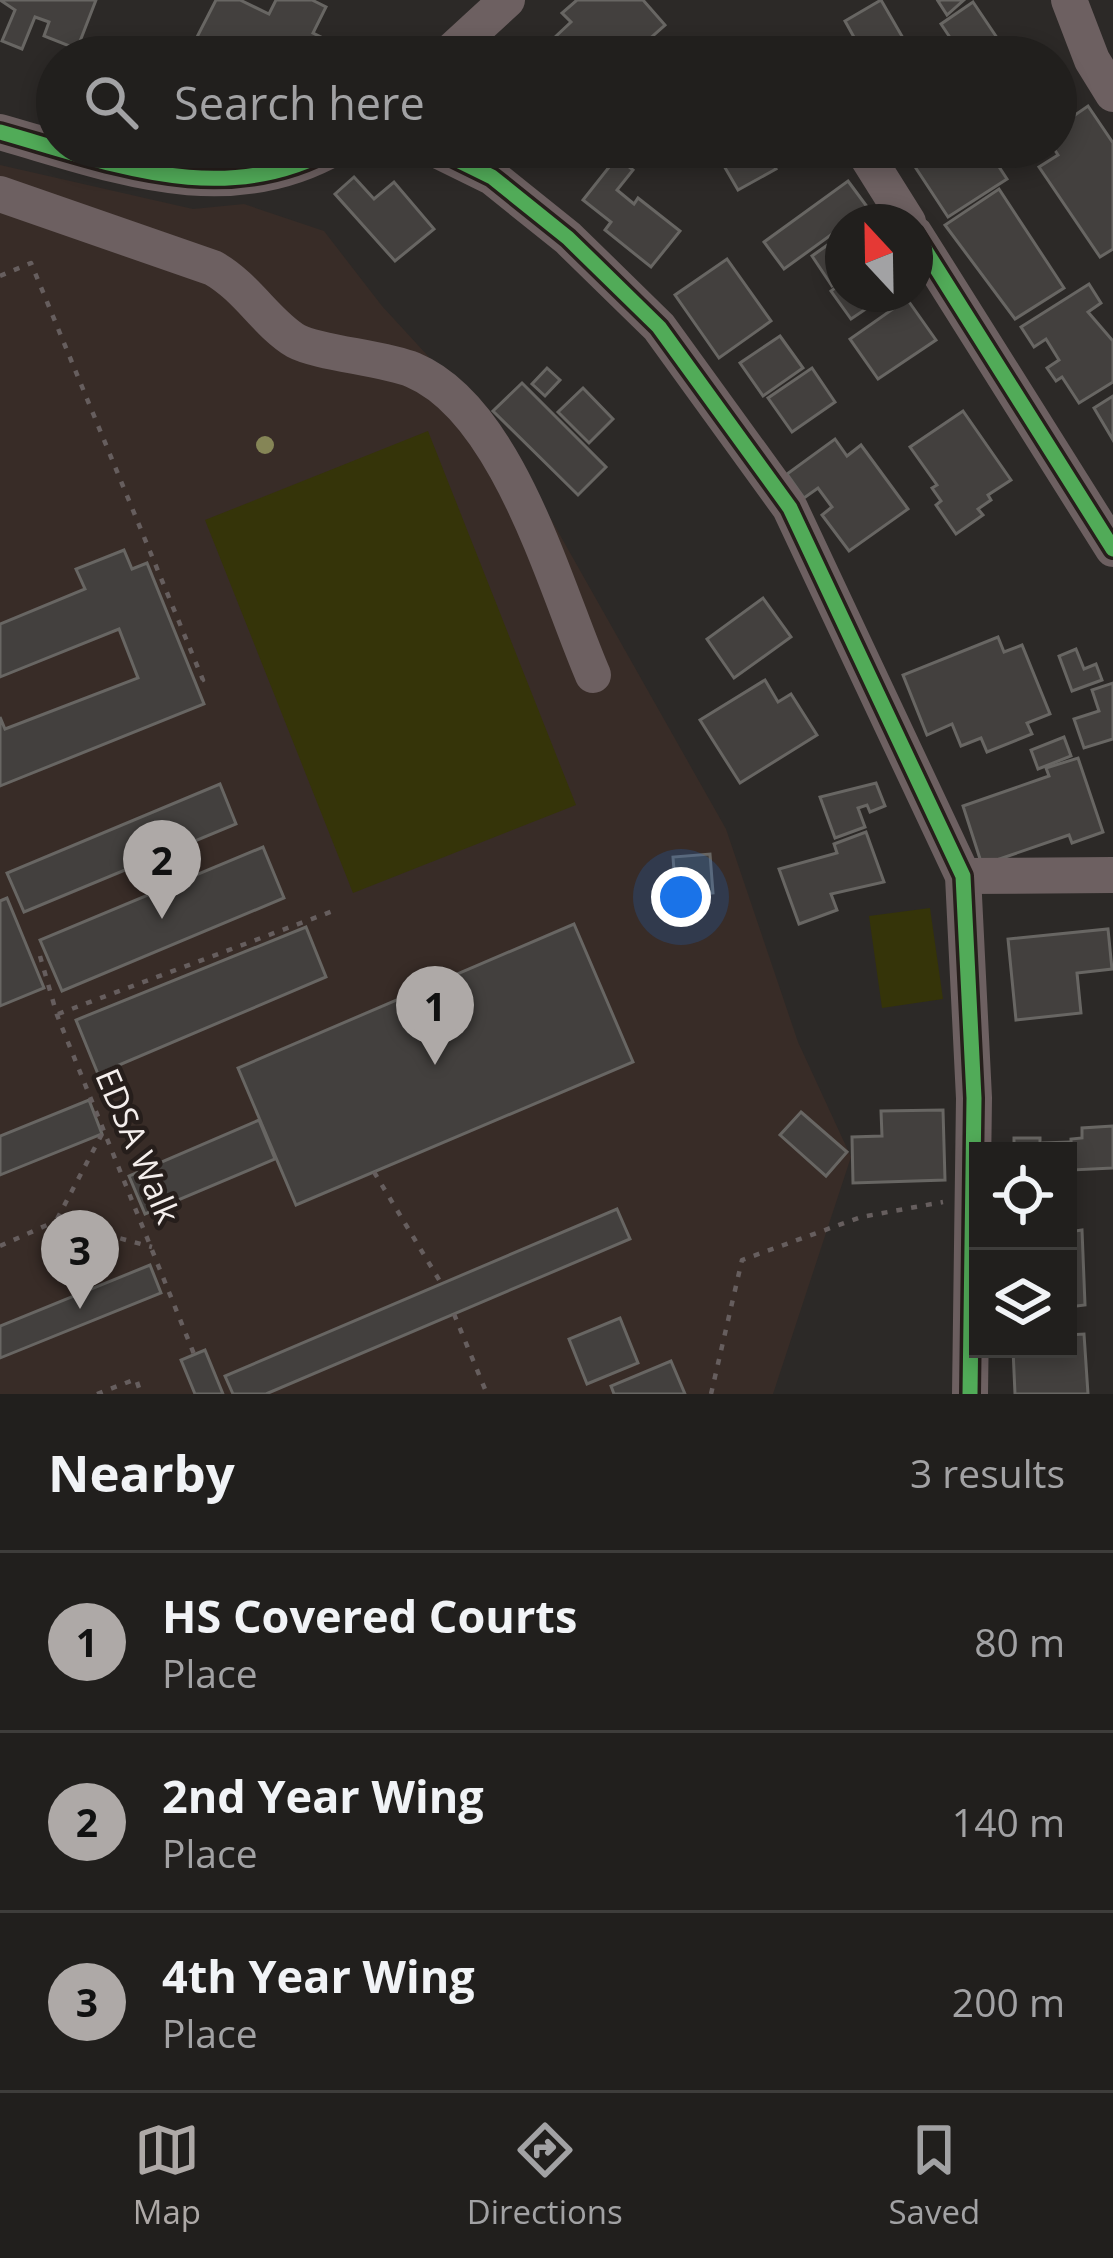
<!DOCTYPE html>
<html lang="en">
<head>
<meta charset="utf-8">
<style>
	body { margin:0; font-family:"Open Sans",sans-serif; background:#2d2c2a; color:#f1f3f6 }
	.controls { position:absolute; right:36px; bottom:36px; display:grid; overflow:hidden; border-radius:0px; box-shadow:0 6px 18px #0003 }
	.controls button { width:108px; height:108px; display:grid; place-items:center; padding:0; border:0; border-bottom:3px solid #3e3d3b; background:#211f1d; color:#f1f3f6; font:60px sans-serif }
	.compass { position:absolute; left:825px; top:204px; width:108px; height:108px; border-radius:50%; background:#211f1d; box-shadow:0 6px 18px #0003; rotate:338deg }
	.you { position:absolute; left:681px; top:897px; width:42px; height:42px; margin:-30px; border:9px solid #fff; border-radius:50%; background:#1a73e8; box-shadow:0 0 0 18px #1a73e833 }
	.badge { display:grid; place-items:center; width:78px; height:78px; border-radius:50%; background:#aea9a7; color:#111; font-size:39px; font-weight:700 }
	.pin { position:absolute; translate:-50% -99px; filter:drop-shadow(0 3px 6px #0008) }
	.pin::after { content:''; position:absolute; top:63px; width:42px; height:36px; background:inherit; clip-path:polygon(0 0,100% 0,50% 100%) }
	.list { margin:0; padding:0; list-style:none }
	h2 { display:flex; justify-content:space-between; align-items:center; height:156px; margin:0; padding:0 48px; font-size:51px }
	h2 small { font-size:39px; font-weight:400; color:#a2a2a4 }
	.list li { display:grid; grid-template-columns:78px 1fr auto; gap:36px; align-items:center; box-sizing:border-box; height:180px; padding:0 48px; border-top:3px solid #3e3d3b }
	.list b { display:block; font-size:45px; white-space:nowrap }
	.list p { margin:0; font-size:39px; white-space:nowrap; color:#a2a2a4 }
	.list em { font-size:39px; font-style:normal; color:#a2a2a4 }
	.icon { flex:none; width:66px; height:66px; fill:none; stroke:currentColor; stroke-width:2; stroke-linecap:round; stroke-linejoin:round }
	.map { position:relative; flex:none; width:1113px; height:1394px; overflow:hidden }
	.search { position:absolute; background:#211f1d; box-shadow:0 6px 18px #0003; left:36px; right:36px; top:36px; height:132px; display:flex; align-items:center; gap:30px; box-sizing:border-box; padding:0 42px; border-radius:66px; color:#a2a2a4; font-size:45px }
	.sheet { height:696px; background:#211f1d }
	nav { display:flex; justify-content:space-around; align-items:center; box-sizing:border-box; height:168px; border-top:3px solid #3e3d3b; background:#211f1d; font-size:33px; color:#a2a2a4 }
	nav a { display:grid; justify-items:center; gap:6px }
	nav .on { color:#aea9a7 }
	.map>svg:first-child { display:block }
	.built { fill:#382c27 }
	.green { fill:#353409 }
	.building { fill:#43403e; stroke:#686663; stroke-width:3 }
	.lines { fill:none; stroke-linecap:round; stroke-linejoin:round }
	.path { stroke:#665e5e; stroke-width:4.5; stroke-dasharray:6 9; stroke-linecap:butt }
	.minor { stroke:#6d6061; stroke-width:36 }
	.cycleway-casing { stroke:#261e1b; stroke-width:22 }
	.cycleway { stroke:#51ab58; stroke-width:15 }
	.tree { fill:#858556 }
	.labels { text-anchor:middle; stroke-width:9; stroke-linejoin:round; paint-order:stroke }
	.street-label { font-size:33px; fill:#f4eeec; stroke:#261e1b }
</style>
</head>
<body>
<div class="map">
<svg width="1113" height="1394" viewBox="0 0 1113 1394">
	<rect width="100%" height="100%" fill="#2c2927"/>
	<path class="built" d="M 0,165 L 193,209 L 244,204 L 324,231 L 382,306 L 508,443 L 726,829 L 798,1042 L 851,1157 L 773,1394 L 0,1394 Z"/>
	<g class="green">
		<path d="M 428,431 L 576,805 L 353,893 L 205,520 Z"/>
		<path d="M 930,908 L 943,999 L 882,1008 L 869,916 Z"/>
	</g>
	<g class="building">
		<path d="M 0,0 L 96,0 L 77,49 L 44,36 L 49,22 L 35,17 L 22,49 L 2,41 L 15,10 Z"/>
		<path d="M 216,0 L 240,0 L 269,14 L 276,0 L 312,0 L 326,7 L 313,33 L 337,45 L 331,57 L 226,57 L 229,52 L 197,37 Z"/>
		<path d="M 577,0 L 643,0 L 665,25 L 629,57 L 572,57 L 554,38 L 571,22 L 562,13 Z"/>
		<path d="M 881,0 L 914,57 L 865,57 L 845,21 Z"/>
		<path d="M 964,0 L 947,15 L 938,1 L 941,0 Z"/>
		<path d="M 973,2 L 1010,57 L 963,57 L 941,24 Z"/>
		<path d="M 1088,106 L 1113,143 L 1113,249 L 1100,257 L 1039,167 L 1058,155 L 1053,147 L 1056,128 Z"/>
		<path d="M 713,147 L 763,147 L 776,169 L 738,190 Z"/>
		<path d="M 902,147 L 935,147 L 940,155 L 952,147 L 986,147 L 1007,179 L 948,217 Z"/>
		<path d="M 617,157 L 633,170 L 617,190 L 634,204 L 638,198 L 680,231 L 651,267 L 605,230 L 611,222 L 583,200 Z"/>
		<path d="M 354,177 L 374,199 L 394,182 L 434,229 L 395,261 L 335,194 Z"/>
		<path d="M 848,181 L 868,208 L 784,269 L 764,242 Z"/>
		<path d="M 999,189 L 1064,288 L 1015,319 L 945,225 Z"/>
		<path d="M 843,234 L 843,279 L 832,286 L 812,256 Z"/>
		<path d="M 727,259 L 771,321 L 719,358 L 675,295 Z"/>
		<path d="M 843,282 L 843,294 L 888,294 L 851,319 L 831,291 Z"/>
		<path d="M 1089,284 L 1101,303 L 1088,312 L 1113,341 L 1113,382 L 1079,403 L 1062,377 L 1056,381 L 1047,368 L 1059,360 L 1046,339 L 1034,347 L 1021,327 Z"/>
		<path d="M 907,299 L 936,340 L 878,379 L 850,339 Z"/>
		<path d="M 780,336 L 803,368 L 763,396 L 740,363 Z"/>
		<path d="M 547,368 L 560,380 L 545,396 L 532,384 Z"/>
		<path d="M 812,368 L 835,402 L 792,432 L 768,398 Z"/>
		<path d="M 522,383 L 606,467 L 578,495 L 493,411 Z"/>
		<path d="M 583,388 L 613,419 L 589,443 L 558,412 Z"/>
		<path d="M 1113,396 L 1113,440 L 1094,408 Z"/>
		<path d="M 963,411 L 1011,480 L 988,495 L 991,500 L 978,509 L 983,515 L 956,534 L 936,505 L 941,501 L 932,488 L 937,485 L 910,447 Z"/>
		<path d="M 835,439 L 847,456 L 861,445 L 908,509 L 849,551 L 822,515 L 832,507 L 818,488 L 804,498 L 787,474 Z"/>
		<path d="M 124,550 L 132,569 L 147,563 L 204,704 L 0,786 L 0,717 L 5,729 L 138,678 L 119,629 L 0,677 L 0,624 L 85,589 L 76,569 Z"/>
		<path d="M 763,598 L 791,637 L 734,678 L 707,639 Z"/>
		<path d="M 998,637 L 1004,652 L 1022,645 L 1050,714 L 1027,723 L 1032,734 L 987,752 L 981,738 L 961,746 L 952,724 L 927,735 L 903,675 Z"/>
		<path d="M 1076,649 L 1084,669 L 1096,664 L 1102,680 L 1072,691 L 1059,656 Z"/>
		<path d="M 765,680 L 778,702 L 791,694 L 817,735 L 740,783 L 700,720 Z"/>
		<path d="M 1113,683 L 1113,739 L 1084,748 L 1074,719 L 1099,711 L 1092,690 Z"/>
		<path d="M 1064,737 L 1071,756 L 1038,769 L 1031,750 Z"/>
		<path d="M 1078,758 L 1103,832 L 1072,843 L 1069,835 L 982,865 L 963,806 L 1049,776 L 1046,768 Z"/>
		<path d="M 876,783 L 885,806 L 870,812 L 867,805 L 858,808 L 865,827 L 835,838 L 820,797 Z"/>
		<path d="M 220,784 L 236,824 L 24,912 L 7,873 Z"/>
		<path d="M 866,832 L 884,882 L 831,894 L 837,910 L 799,924 L 779,869 L 837,853 L 834,844 Z"/>
		<path d="M 263,847 L 284,898 L 62,991 L 40,940 Z"/>
		<path d="M 710,854 L 713,893 L 676,897 L 673,857 Z"/>
		<path d="M 7,898 L 44,988 L 0,1006 L 0,901 Z"/>
		<path d="M 574,924 L 633,1062 L 296,1205 L 238,1068 Z"/>
		<path d="M 306,927 L 326,977 L 98,1074 L 76,1020 Z"/>
		<path d="M 1108,929 L 1112,969 L 1077,973 L 1081,1013 L 1016,1020 L 1008,939 Z"/>
		<path d="M 89,1100 L 102,1134 L 0,1175 L 0,1136 Z"/>
		<path d="M 943,1110 L 945,1180 L 853,1183 L 852,1137 L 882,1136 L 881,1111 Z"/>
		<path d="M 801,1112 L 847,1152 L 826,1176 L 780,1135 Z"/>
		<path d="M 259,1120 L 275,1159 L 145,1214 L 129,1176 Z"/>
		<path d="M 1113,1126 L 1113,1168 L 1072,1170 L 1071,1139 L 1082,1138 L 1082,1128 Z"/>
		<rect x="1014" y="1138" width="26" height="13"/>
		<path d="M 1069,1142 L 1071,1169 L 1068,1151 L 1043,1151 L 1043,1143 Z"/>
		<path d="M 617,1209 L 630,1239 L 266,1394 L 233,1394 L 225,1376 Z"/>
		<path d="M 1082,1230 L 1085,1305 L 1068,1307 L 1068,1232 Z"/>
		<path d="M 150,1265 L 161,1293 L 0,1358 L 0,1326 Z"/>
		<path d="M 620,1318 L 638,1363 L 587,1384 L 569,1339 Z"/>
		<path d="M 1084,1334 L 1088,1394 L 1015,1394 L 1013,1349 L 1068,1349 L 1068,1335 Z"/>
		<path d="M 205,1350 L 223,1394 L 195,1394 L 181,1360 Z"/>
		<path d="M 671,1361 L 685,1394 L 614,1394 L 611,1386 Z"/>
	</g>
	<g class="lines">
		<g class="path">
			<path d="M 0,276 L 31,263 L 203,680 L 195,683"/>
			<path d="M 40,956 L 57,1015 L 194,1354"/>
			<path d="M 58,1014 L 333,911"/>
			<path d="M 102,1134 L 56,1221 L 152,1247"/>
			<path d="M 374,1172 L 441,1283"/>
			<path d="M 0,1246 L 56,1221"/>
			<path d="M 454,1314 L 487,1394"/>
			<path d="M 97,1394 L 136,1379 L 141,1394"/>
			<path d="M 711,1394 L 742,1260 L 861,1217 L 943,1202"/>
		</g>
		<g class="minor">
			<path d="M 1069,0 L 1092,60 L 1113,94"/>
			<path d="M 445,57 L 507,0"/>
			<path d="M 0,132 C 113,164 226,210 336,147"/>
			<path d="M 431,147 L 492,177 L 568,238 L 659,327 L 790,508 L 963,876 L 974,1098 L 970,1394"/>
			<path d="M 861,147 L 908,222"/>
			<path d="M 0,194 L 213,268 C 247,287 267,324 296,341 C 318,353 384,358 413,370 C 508,410 555,587 593,675"/>
			<path d="M 915,234 L 1113,549"/>
			<path d="M 963,876 L 1113,875"/>
		</g>
		<g class="cycleway-casing">
			<g id="cycleway">
				<path d="M 0,132 C 113,164 226,210 336,147"/>
				<path d="M 431,147 L 492,177 L 568,238 L 659,327 L 790,508 L 963,876 L 974,1098 L 970,1394"/>
				<path d="M 915,234 L 1113,549"/>
			</g>
		</g>
		<use href="#cycleway" class="cycleway"/>
	</g>
	<circle class="tree" cx="265" cy="445" r="9"/>
	<g class="labels">
		<g class="street-label">
			<text transform="translate(138 1146) rotate(67)" y="12">EDSA Walk</text>
		</g>
	</g>
</svg>
<div class="controls">
<button><svg class="icon" aria-label="locate" viewBox="0 0 24 24"><circle cx="12" cy="12" r="6"/><path d="M12 2v4M12 18v4M2 12h4M18 12h4"/></svg></button>
<button><svg class="icon" aria-label="layers" viewBox="0 0 24 24"><path d="M12 4l9 5-9 5-9-5zM3 14l9 5 9-5"/></svg></button>
</div>
<svg class="compass" viewBox="-18 -18 36 36"><path d="M0-13l5 13h-10z" fill="#e53935"/><path d="M0 13l5-13h-10z" fill="#a2a2a4"/></svg>
<div class="you"></div>
<div class="pin badge" style="left:435px;top:1065px">1</div>
<div class="pin badge" style="left:162px;top:919px">2</div>
<div class="pin badge" style="left:80px;top:1309px">3</div>
<div class="search"><svg class="icon" aria-label="search" viewBox="0 0 24 24"><circle cx="10" cy="10" r="6"/><path d="M15 15l6 6"/></svg>Search here</div>
</div>
<section class="sheet">
<h2>Nearby<small>3 results</small></h2>
<ul class="list">
<li><span class="badge">1</span><div><b>HS Covered Courts</b><p>Place</p></div><em>80 m</em></li>
<li><span class="badge">2</span><div><b>2nd Year Wing</b><p>Place</p></div><em>140 m</em></li>
<li><span class="badge">3</span><div><b>4th Year Wing</b><p>Place</p></div><em>200 m</em></li>
</ul>
</section>
<nav>
<a class="on"><svg class="icon" aria-label="map" viewBox="0 0 24 24"><path d="M3 6l6-2 6 2 6-2v14l-6 2-6-2-6 2zM9 4v14M15 6v14"/></svg>Map</a>
<a><svg class="icon" aria-label="directions" viewBox="0 0 24 24"><path d="M12 3l9 9-9 9-9-9zM9 14v-3h6M13 9l2 2-2 2"/></svg>Directions</a>
<a><svg class="icon" aria-label="saved" viewBox="0 0 24 24"><path d="M7 4h10v16l-5-4-5 4z"/></svg>Saved</a>
</nav>
</body>
</html>
